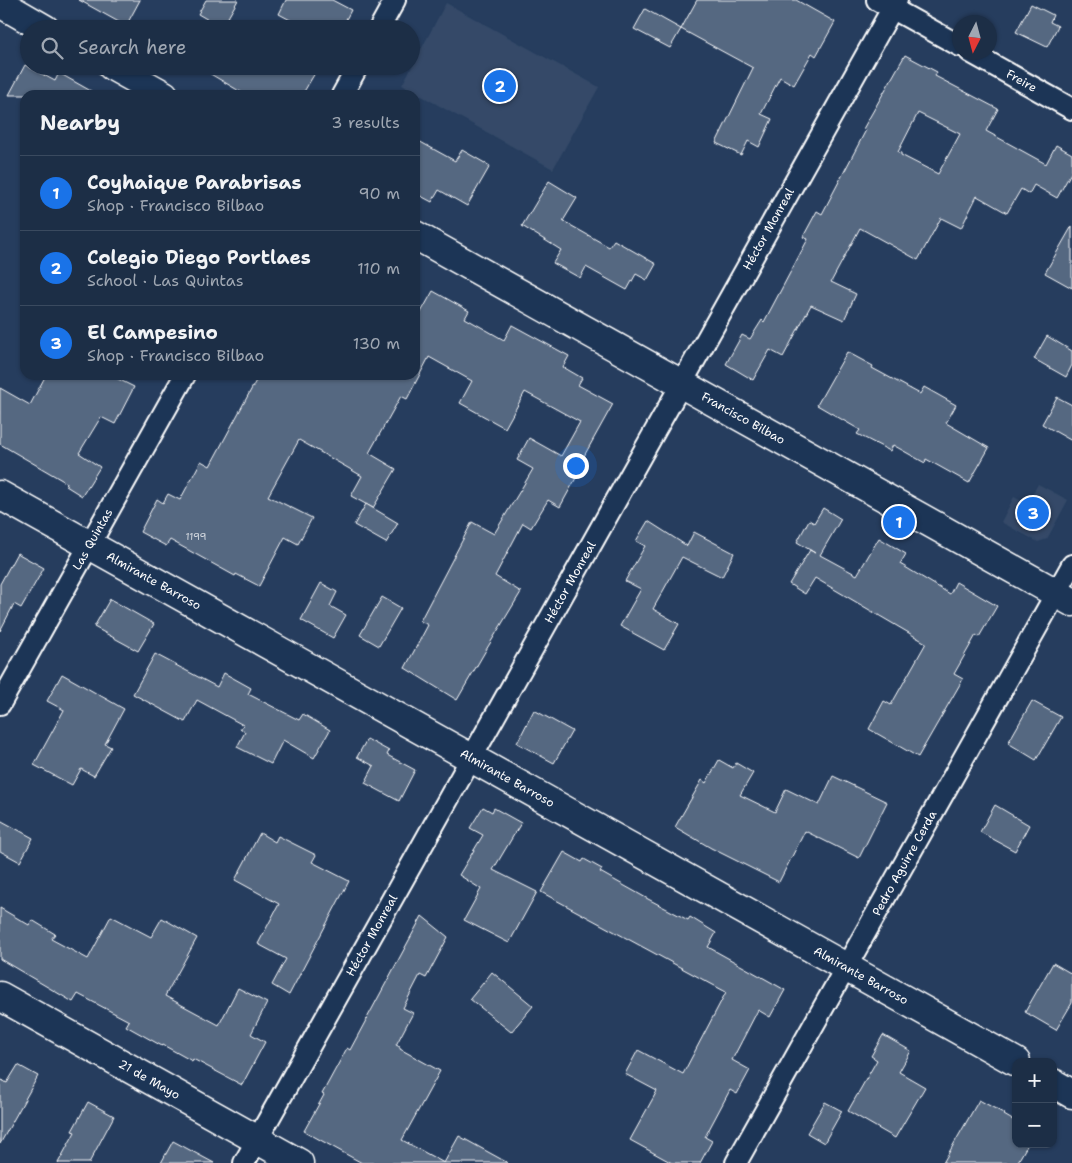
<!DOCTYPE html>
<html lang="en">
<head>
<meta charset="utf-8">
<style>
	body { margin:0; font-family:"Shantell Sans",sans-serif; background:#293a51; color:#f1f3f6 }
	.controls { position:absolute; right:15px; bottom:15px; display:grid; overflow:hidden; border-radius:10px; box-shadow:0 1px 4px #0004 }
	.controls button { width:45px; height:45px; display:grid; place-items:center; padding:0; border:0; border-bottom:1px solid #3a4a5f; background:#1c2e46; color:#f1f3f6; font:25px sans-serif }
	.compass { position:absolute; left:952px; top:15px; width:45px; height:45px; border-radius:50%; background:#1c2e46; box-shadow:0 1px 4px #0004; rotate:186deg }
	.you { position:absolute; left:575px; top:465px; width:18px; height:18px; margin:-12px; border:4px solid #fff; border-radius:50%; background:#1a73e8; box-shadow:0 0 0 8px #1a73e833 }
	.badge { display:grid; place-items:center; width:32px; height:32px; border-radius:50%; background:#1a73e8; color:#fff; font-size:16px; font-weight:700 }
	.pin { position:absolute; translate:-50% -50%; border:2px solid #fff; box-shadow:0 1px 5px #0006 }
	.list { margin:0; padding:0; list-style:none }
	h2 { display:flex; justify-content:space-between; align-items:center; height:65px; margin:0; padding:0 20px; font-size:21px }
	h2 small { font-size:16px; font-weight:400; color:#a0a8b3 }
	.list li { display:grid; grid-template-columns:32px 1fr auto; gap:15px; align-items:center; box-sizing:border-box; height:75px; padding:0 20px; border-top:1px solid #3a4a5f }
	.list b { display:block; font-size:19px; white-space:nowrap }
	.list p { margin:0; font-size:16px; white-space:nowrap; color:#a0a8b3 }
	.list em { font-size:16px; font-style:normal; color:#a0a8b3 }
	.icon { flex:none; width:28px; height:28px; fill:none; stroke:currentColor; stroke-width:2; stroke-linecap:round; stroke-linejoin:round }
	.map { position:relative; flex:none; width:1072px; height:1163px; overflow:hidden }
	.search { position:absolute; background:#1c2e46; box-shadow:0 1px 4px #0004; left:20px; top:20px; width:400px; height:55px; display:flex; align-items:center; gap:12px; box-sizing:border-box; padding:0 18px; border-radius:28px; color:#a0a8b3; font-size:19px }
	.panel { position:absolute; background:#1c2e46; box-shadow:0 1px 4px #0004; left:20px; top:90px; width:400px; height:290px; border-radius:15px }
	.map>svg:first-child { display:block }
	.built { fill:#344a68 }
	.building { fill:#556781; stroke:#fff; fill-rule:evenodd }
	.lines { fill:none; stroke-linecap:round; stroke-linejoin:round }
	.street-casing { stroke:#fff; stroke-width:24 }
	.secondary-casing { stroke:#fff; stroke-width:31 }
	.street { stroke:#1d3557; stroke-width:20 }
	.secondary { stroke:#1d3557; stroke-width:28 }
	.labels { text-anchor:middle; stroke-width:4; stroke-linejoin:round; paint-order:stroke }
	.number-label { font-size:10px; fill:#d4d9e0 }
	.street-label { font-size:12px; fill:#fff; stroke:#1d3557 }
</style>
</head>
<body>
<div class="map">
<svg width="1072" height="1163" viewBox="0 0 1072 1163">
	<rect width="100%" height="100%" fill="#263d5e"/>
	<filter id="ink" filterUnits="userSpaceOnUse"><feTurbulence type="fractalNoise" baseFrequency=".02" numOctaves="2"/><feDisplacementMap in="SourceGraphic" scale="10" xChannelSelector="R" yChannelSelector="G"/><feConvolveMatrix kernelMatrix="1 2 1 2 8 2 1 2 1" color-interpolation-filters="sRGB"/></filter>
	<g filter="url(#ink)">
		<g class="built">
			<path d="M 446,3 L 599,87 L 553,169 L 402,85 Z"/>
			<path d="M 1038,484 L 1068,500 L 1047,539 L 1038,542 L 1001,522 L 1014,497 L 1027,504 Z"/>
		</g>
		<g class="building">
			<path d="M 79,0 L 140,0 L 126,26 Z"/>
			<path d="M 206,0 L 238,0 L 222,28 L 198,14 Z"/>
			<path d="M 286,0 L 332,0 L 351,10 L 341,29 L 307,29 L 279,14 Z"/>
			<path d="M 697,0 L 796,0 L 835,22 L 816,56 L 812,53 L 794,85 L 780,77 L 761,114 L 772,119 L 759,147 L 748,141 L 741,155 L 716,143 L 753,68 L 681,29 Z"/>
			<path d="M 1031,4 L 1053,15 L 1050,22 L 1058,26 L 1047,47 L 1016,32 Z"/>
			<path d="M 645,9 L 681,29 L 670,48 L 634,29 Z"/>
			<path d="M 905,55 L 937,72 L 935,76 L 998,109 L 986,131 L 1046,164 L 1056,145 L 1072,154 L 1072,171 L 1057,198 L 1034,185 L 1029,194 L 1021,189 L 1007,213 L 977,196 L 961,228 L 941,218 L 918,260 L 860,228 L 831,282 L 856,294 L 844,320 L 811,305 L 783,357 L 770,350 L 753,380 L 726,364 L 742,335 L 750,339 L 762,320 L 764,322 L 808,239 L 803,237 L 817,211 L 822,214 L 866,130 L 863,129 ZM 918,113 L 960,134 L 938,174 L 901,155 L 901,153 L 898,152 Z"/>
			<path d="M 25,65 L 55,81 L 59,73 L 98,95 L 9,95 Z"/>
			<path d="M 197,66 L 303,66 L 315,73 L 302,95 L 246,95 Z"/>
			<path d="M 415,139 L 455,161 L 462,150 L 490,166 L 467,206 L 439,190 L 432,202 L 415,193 Z"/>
			<path d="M 549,181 L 577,198 L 563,221 L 609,247 L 614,240 L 656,264 L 647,280 L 636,274 L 627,290 L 586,267 L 580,278 L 553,263 L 561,250 L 522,226 Z"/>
			<path d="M 1072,226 L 1072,288 L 1045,273 Z"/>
			<path d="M 433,291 L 469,311 L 465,318 L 504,340 L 512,325 L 569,356 L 563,367 L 582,378 L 578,385 L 613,404 L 579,465 L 582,467 L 560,507 L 548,500 L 531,528 L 523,523 L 495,576 L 521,592 L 486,650 L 457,700 L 405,668 L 428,625 L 420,621 L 472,522 L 494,534 L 523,486 L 533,469 L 517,460 L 529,438 L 561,456 L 580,422 L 525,392 L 505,428 L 460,403 L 472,381 L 429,357 L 407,399 L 401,396 L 369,453 L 396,469 L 373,508 L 351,496 L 362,476 L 299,440 L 268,496 L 312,518 L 298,544 L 285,537 L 259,586 L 236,574 L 235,576 L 170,540 L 166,546 L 140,532 L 157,499 L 163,503 L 168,494 L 180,500 L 201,461 L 210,466 L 259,375 L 415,375 L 415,323 Z"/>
			<path d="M 1047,336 L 1072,351 L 1072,365 L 1066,377 L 1034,359 Z"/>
			<path d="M 847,352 L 873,366 L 872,368 L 920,394 L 924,387 L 956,405 L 946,423 L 989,448 L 969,483 L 926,459 L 925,463 L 893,445 L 890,451 L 857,434 L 860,430 L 817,405 Z"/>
			<path d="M 46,375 L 110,375 L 134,387 L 115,424 L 101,417 L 79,453 L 100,467 L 82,496 L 66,486 L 67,483 L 0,444 L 0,388 L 30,405 Z"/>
			<path d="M 1057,397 L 1072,405 L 1072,441 L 1042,424 Z"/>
			<path d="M 366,504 L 398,523 L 386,543 L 354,525 Z"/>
			<path d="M 823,508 L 841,519 L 820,555 L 857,575 L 879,538 L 906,554 L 900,564 L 950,594 L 956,582 L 997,606 L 979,637 L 976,635 L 954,674 L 963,679 L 918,757 L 869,729 L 884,701 L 891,705 L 926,643 L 815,578 L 805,594 L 789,584 L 810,550 L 815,553 L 797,542 L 809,520 L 814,523 Z"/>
			<path d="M 648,521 L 687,546 L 694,532 L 734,553 L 722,577 L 682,557 L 653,609 L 679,624 L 664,650 L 620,626 L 641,589 L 625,581 L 645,546 L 636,541 Z"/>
			<path d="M 17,553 L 44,568 L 21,608 L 14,604 L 0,631 L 0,584 Z"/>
			<path d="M 321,583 L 337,592 L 330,606 L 346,615 L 333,638 L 301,620 Z"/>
			<path d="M 382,597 L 401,608 L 379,646 L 360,635 Z"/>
			<path d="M 110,599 L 154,624 L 138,651 L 94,627 Z"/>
			<path d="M 155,654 L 217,687 L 224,673 L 251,688 L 248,694 L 299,720 L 303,714 L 330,730 L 314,758 L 283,740 L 271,764 L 237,747 L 245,732 L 240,729 L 243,725 L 197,700 L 185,722 L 133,694 Z"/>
			<path d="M 62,674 L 124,709 L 105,744 L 111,747 L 94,776 L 81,769 L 72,785 L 34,765 L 64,710 L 47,701 Z"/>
			<path d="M 1032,701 L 1061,717 L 1036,760 L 1008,743 Z"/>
			<path d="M 534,710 L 572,731 L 554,763 L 517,743 Z"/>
			<path d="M 367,739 L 389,751 L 387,755 L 415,770 L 399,801 L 365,783 L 374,766 L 357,757 Z"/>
			<path d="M 719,760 L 733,768 L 736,763 L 753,773 L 740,795 L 775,812 L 786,789 L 819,805 L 833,776 L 887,802 L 859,858 L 805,831 L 779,882 L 711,848 L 675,827 L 702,780 L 706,783 Z"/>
			<path d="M 995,805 L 1029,825 L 1015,851 L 980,832 Z"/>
			<path d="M 483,807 L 492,812 L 494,808 L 521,823 L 493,870 L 537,892 L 509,943 L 464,920 L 481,889 L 459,875 L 483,835 L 470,828 Z"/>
			<path d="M 0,820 L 33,838 L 20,862 L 0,851 Z"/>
			<path d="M 260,833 L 275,842 L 278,836 L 316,855 L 312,862 L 349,881 L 289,995 L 272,985 L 286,959 L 258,944 L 279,904 L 235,880 Z"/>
			<path d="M 564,852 L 582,862 L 584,859 L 602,869 L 600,872 L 648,899 L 688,920 L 690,917 L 716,933 L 708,947 L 785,990 L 770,1017 L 758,1010 L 732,1060 L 750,1070 L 737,1094 L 730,1090 L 705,1137 L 712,1141 L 700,1163 L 672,1163 L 630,1140 L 657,1091 L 625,1074 L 638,1050 L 683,1074 L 726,992 L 541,892 Z"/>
			<path d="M 0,908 L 29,925 L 32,920 L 55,934 L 51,939 L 88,959 L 111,916 L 151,937 L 162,918 L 197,938 L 165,996 L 219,1025 L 238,988 L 267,1003 L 251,1034 L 265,1042 L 242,1085 L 193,1059 L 192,1061 L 163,1045 L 162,1046 L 126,1026 L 129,1021 L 78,994 L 73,1002 L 0,959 Z"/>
			<path d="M 422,916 L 448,937 L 426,978 L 420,975 L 403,1008 L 413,1013 L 396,1045 L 400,1047 L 400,1049 L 440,1071 L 402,1140 L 444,1163 L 459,1136 L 508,1163 L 362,1163 L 304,1131 L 324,1095 L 322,1094 L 347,1048 L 350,1050 Z"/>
			<path d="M 1053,963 L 1072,974 L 1072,1003 L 1056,1030 L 1025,1012 Z"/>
			<path d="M 492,972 L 533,1006 L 511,1032 L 470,999 Z"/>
			<path d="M 883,1035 L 911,1051 L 899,1072 L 925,1087 L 895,1138 L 848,1111 L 877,1060 L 871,1056 Z"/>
			<path d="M 18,1065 L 38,1076 L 0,1144 L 0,1079 L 7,1083 Z"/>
			<path d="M 979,1100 L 1005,1114 L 1004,1115 L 1016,1122 L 1016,1144 L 1028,1144 L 1017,1163 L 943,1163 Z"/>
			<path d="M 88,1102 L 114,1116 L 89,1163 L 58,1163 L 75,1132 L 72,1131 Z"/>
			<path d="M 825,1102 L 842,1111 L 824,1143 L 807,1133 Z"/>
			<path d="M 173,1141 L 214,1163 L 161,1163 Z"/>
		</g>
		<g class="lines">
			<g class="street-casing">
				<g id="street">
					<path d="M 877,0 L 960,46"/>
					<path d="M 379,29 L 395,0"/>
					<path id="s1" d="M 970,52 L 1072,109"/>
					<path d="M 342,95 L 358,66"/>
					<path id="s2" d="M 0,704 L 185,375"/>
					<path id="s3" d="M 244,1163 L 897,0"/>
					<path id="s4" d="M 736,1163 L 1072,565"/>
				</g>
			</g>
			<g class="secondary-casing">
				<g id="secondary">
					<path d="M 0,3 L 45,29"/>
					<path d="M 112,66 L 164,95"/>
					<path id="s5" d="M 415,235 L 1072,602"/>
					<path id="s6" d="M 0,495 L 1016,1062"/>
					<path id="s7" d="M 0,996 L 299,1163"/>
					<path d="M 1053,1083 L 1072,1094"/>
				</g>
			</g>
			<use href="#street" class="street"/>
			<use href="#secondary" class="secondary"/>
		</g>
	</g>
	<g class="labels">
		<g class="number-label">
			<text x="196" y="540">1199</text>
		</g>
		<g class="street-label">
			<text dy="4" stroke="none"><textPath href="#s1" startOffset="59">Freire</textPath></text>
			<text dy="4" stroke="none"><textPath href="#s3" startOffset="1071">Héctor Monreal</textPath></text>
			<text dy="4" stroke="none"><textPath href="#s5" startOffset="376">Francisco Bilbao</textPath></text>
			<text dy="4" stroke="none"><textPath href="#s2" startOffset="189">Las Quintas</textPath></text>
			<text dy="4" stroke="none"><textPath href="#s6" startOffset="176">Almirante Barroso</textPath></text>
			<text dy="4" stroke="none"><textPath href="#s3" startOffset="666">Héctor Monreal</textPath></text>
			<text dy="4" stroke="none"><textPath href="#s6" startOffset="581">Almirante Barroso</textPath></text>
			<text dy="4" stroke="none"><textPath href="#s4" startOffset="344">Pedro Aguirre Cerda</textPath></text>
			<text dy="4" stroke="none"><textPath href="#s3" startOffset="261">Héctor Monreal</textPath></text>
			<text dy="4" stroke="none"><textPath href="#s6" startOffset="986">Almirante Barroso</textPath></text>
			<text dy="4" stroke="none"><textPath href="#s7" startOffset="171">21 de Mayo</textPath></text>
		</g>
	</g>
</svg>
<div class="controls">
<button>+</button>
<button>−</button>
</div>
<svg class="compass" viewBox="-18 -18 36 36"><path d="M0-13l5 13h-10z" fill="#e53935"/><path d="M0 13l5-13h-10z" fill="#a0a8b3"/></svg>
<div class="you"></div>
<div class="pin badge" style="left:899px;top:522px">1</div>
<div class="pin badge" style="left:500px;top:86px">2</div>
<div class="pin badge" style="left:1033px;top:513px">3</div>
<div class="search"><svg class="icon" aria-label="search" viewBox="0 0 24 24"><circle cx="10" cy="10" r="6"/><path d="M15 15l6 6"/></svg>Search here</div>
<section class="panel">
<h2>Nearby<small>3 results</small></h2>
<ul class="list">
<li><span class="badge">1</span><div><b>Coyhaique Parabrisas</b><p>Shop · Francisco Bilbao</p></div><em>90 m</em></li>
<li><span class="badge">2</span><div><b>Colegio Diego Portlaes</b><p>School · Las Quintas</p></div><em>110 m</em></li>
<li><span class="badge">3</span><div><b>El Campesino</b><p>Shop · Francisco Bilbao</p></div><em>130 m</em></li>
</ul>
</section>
</div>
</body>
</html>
